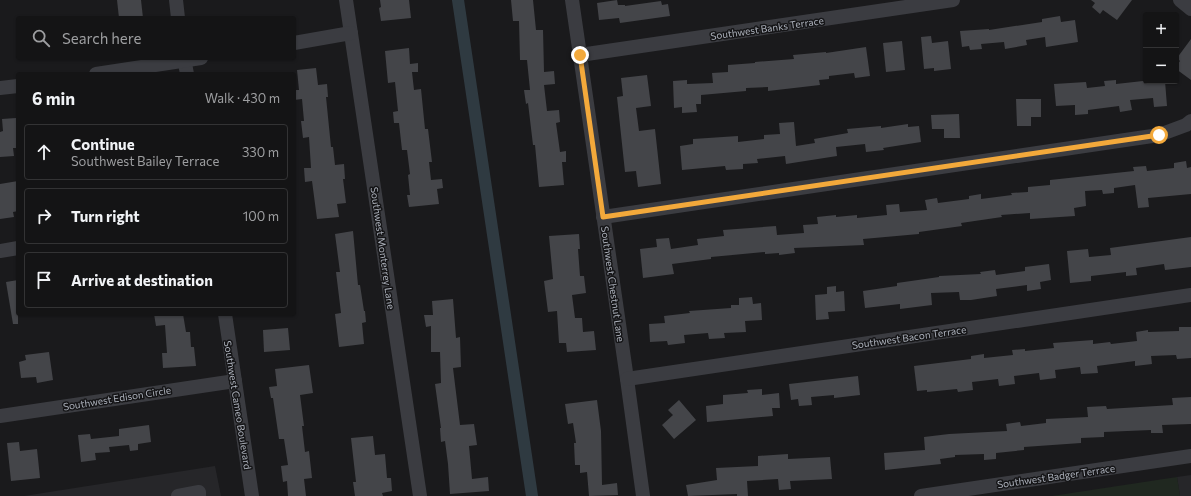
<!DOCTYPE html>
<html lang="en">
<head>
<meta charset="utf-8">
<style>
	body { margin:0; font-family:Commissioner,sans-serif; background:#212122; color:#f1f3f6 }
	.controls { position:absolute; right:12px; top:12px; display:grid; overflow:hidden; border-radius:4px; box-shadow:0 1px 3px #0004 }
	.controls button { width:36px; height:36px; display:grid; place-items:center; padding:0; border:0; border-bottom:1px solid #333334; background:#141415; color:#f1f3f6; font:20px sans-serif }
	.stop { position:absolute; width:12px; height:12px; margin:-9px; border:3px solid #f3a93b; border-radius:50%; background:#fff }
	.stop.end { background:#f3a93b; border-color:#fff; box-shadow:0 1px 4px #0008 }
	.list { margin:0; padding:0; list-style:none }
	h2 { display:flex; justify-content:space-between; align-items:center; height:52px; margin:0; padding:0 16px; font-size:17px }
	h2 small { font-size:13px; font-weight:400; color:#9d9ea0 }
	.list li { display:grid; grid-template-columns:26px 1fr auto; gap:12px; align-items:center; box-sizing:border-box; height:56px; margin:0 8px 8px; padding:0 8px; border:1px solid #333334; border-radius:4px }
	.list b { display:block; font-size:15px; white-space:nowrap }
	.list p { margin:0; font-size:13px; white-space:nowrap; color:#9d9ea0 }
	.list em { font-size:13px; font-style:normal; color:#9d9ea0 }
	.icon { flex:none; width:22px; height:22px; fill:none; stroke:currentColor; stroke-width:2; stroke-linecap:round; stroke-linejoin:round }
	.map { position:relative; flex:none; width:1191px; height:496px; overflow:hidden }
	.search { position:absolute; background:#141415; box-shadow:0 1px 3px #0004; left:16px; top:16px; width:280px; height:44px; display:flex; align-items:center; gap:10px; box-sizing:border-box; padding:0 14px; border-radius:4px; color:#9d9ea0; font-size:15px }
	.panel { position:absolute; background:#141415; box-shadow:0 1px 3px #0004; left:16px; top:72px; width:280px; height:244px; border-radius:4px }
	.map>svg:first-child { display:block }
	.built { fill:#262629 }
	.green { fill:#202820 }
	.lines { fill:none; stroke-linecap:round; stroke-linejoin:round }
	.canal { stroke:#2f3a41; stroke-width:12 }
	.building { fill:#444549 }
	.minor { stroke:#3b3c41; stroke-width:14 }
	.route { stroke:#f3a93b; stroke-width:5 }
	.labels { text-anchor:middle; stroke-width:3; stroke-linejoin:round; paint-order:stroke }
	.street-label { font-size:10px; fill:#adb2bc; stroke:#151517 }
</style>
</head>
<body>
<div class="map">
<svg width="1191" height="496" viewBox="0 0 1191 496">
	<rect width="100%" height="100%" fill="#1a1a1c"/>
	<g class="built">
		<path d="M 215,466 L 221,496 L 24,496 Z"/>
		<path d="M 1191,475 L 1191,496 L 1180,496 L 1177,477 Z"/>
	</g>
	<path class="green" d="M 1177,477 L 1180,496 L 1052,496 Z"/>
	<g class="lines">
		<path class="canal" d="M 458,0 L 532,496"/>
	</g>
	<g class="building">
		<path d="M 117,0 L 141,0 L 143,18 L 119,18 Z"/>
		<path d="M 380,0 L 409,0 L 411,18 L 381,21 L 379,8 L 381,7 Z"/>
		<path d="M 511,0 L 533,0 L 536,30 L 543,30 L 544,72 L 554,71 L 555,84 L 544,85 L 547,111 L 559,110 L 560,122 L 556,123 L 560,152 L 566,151 L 566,162 L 562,162 L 564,185 L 539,187 L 535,145 L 533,145 L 528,103 L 526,104 L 524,90 L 530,90 L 527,60 L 520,60 L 519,21 L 513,21 Z"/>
		<path d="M 617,0 L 618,5 L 625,5 L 625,6 L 661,1 L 662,5 L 668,4 L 670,16 L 620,23 L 619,18 L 599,20 L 597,3 Z"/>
		<path d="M 1091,0 L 1132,0 L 1117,20 L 1103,10 L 1100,14 L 1092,7 L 1095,3 Z"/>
		<path d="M 1060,16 L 1061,22 L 1075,20 L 1078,42 L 1046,47 L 1045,37 L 1026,40 L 1027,45 L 1005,49 L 1004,42 L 981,44 L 982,49 L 970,50 L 969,46 L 962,47 L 960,31 L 989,29 L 989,30 L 1042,22 L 1042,19 Z"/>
		<path d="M 931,36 L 932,43 L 948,41 L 951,69 L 934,71 L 934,68 L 924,69 L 921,37 Z"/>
		<path d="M 1191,39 L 1191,80 L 1176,69 L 1176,66 L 1180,61 L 1177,58 Z"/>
		<path d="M 902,41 L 905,70 L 886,72 L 883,43 Z"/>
		<path d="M 866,47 L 870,76 L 855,78 L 854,73 L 829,76 L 829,79 L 819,80 L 820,85 L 768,91 L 768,87 L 746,88 L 746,91 L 701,95 L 701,104 L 696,104 L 697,112 L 682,113 L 682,107 L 674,108 L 673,81 L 687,80 L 687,84 L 713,83 L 712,73 L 728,72 L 728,65 L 755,63 L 755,62 L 794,59 L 793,55 L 826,52 L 826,53 Z"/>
		<path d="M 409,48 L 410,64 L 418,63 L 418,72 L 412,72 L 414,90 L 421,89 L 425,129 L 428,129 L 432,162 L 429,162 L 431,180 L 442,179 L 443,188 L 437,189 L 439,204 L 409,207 L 407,195 L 410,195 L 408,175 L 410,174 L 407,150 L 402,150 L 399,123 L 394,123 L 393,112 L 398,111 L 395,82 L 388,83 L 385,51 Z"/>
		<path d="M 316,68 L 318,85 L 327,84 L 328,97 L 326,97 L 331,147 L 333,147 L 335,165 L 344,164 L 345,179 L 343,179 L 346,203 L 337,204 L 339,217 L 317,219 L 312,181 L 305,182 L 304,168 L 311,168 L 309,137 L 303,138 L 301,121 L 304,121 L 302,99 L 294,100 L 294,90 L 299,90 L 297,70 Z"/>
		<path d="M 647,75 L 651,106 L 636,108 L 639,131 L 655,129 L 661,184 L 638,187 L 636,171 L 625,172 L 617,97 L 623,96 L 621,78 Z"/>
		<path d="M 1116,80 L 1116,84 L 1143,81 L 1165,81 L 1167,106 L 1154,107 L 1153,98 L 1130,100 L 1132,110 L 1120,112 L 1119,106 L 1088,110 L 1088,114 L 1075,115 L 1075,105 L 1056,106 L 1054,84 L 1086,82 L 1087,88 L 1105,86 L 1104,81 Z"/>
		<path d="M 1016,99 L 1041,99 L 1041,117 L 1031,117 L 1031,126 L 1017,126 Z"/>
		<path d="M 959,114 L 960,138 L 944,138 L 944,129 L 932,129 L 931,115 Z"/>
		<path d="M 16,118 L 18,148 L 13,148 L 14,156 L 0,157 L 0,132 L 3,131 L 2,119 Z"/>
		<path d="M 794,122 L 796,146 L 815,143 L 814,139 L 848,133 L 847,129 L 881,126 L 881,128 L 908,124 L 908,127 L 919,126 L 921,142 L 883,148 L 884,150 L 866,152 L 865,144 L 836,147 L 837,156 L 786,164 L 785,156 L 757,159 L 758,163 L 743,164 L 743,169 L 726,170 L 725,166 L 682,170 L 680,146 L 693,144 L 693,139 L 738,136 L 738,142 L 764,139 L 764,135 L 780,134 L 779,123 Z"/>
		<path d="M 1186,161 L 1187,168 L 1191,167 L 1191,194 L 1148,198 L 1149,207 L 1138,208 L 1135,185 L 1114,188 L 1114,193 L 1103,194 L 1102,190 L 1085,191 L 1086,206 L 1074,208 L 1075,216 L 1030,219 L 1030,213 L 1001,215 L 1002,217 L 961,223 L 962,226 L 919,232 L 919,234 L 863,239 L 864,245 L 794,248 L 795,253 L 779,255 L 779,253 L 765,254 L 765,252 L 711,257 L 711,259 L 672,264 L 674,274 L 643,278 L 640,249 L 657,247 L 656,239 L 669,238 L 671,249 L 698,245 L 697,239 L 724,236 L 723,230 L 776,226 L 777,235 L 804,233 L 803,225 L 818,224 L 817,217 L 836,215 L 836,217 L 857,215 L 857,218 L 887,215 L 886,205 L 899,204 L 900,212 L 927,210 L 925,200 L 937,198 L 938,203 L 969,199 L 969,196 L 981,194 L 981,199 L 1012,195 L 1011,193 L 1028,192 L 1028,187 L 1050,185 L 1050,180 L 1134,171 L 1133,167 L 1146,166 L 1147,171 L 1174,168 L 1174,163 Z"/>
		<path d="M 18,181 L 18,211 L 13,212 L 14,217 L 0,219 L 0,184 Z"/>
		<path d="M 353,231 L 358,285 L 360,285 L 364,311 L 365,311 L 366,322 L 362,323 L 364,344 L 339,347 L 335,314 L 341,313 L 336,272 L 340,272 L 335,234 Z"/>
		<path d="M 579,234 L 580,249 L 578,249 L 580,276 L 584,276 L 586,293 L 572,295 L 575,318 L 582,318 L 583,332 L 594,331 L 596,350 L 567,352 L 566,343 L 559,343 L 557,311 L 548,312 L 544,281 L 553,279 L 549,236 Z"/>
		<path d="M 1191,237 L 1191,267 L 1165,270 L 1164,264 L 1136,268 L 1137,275 L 1126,276 L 1126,272 L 1091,276 L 1091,281 L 1070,283 L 1067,251 L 1088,249 L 1089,257 L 1111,255 L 1110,248 Z"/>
		<path d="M 1049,264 L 1051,280 L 1040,282 L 1041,289 L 1027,291 L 1027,285 L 996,289 L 997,296 L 971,300 L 960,300 L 959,292 L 931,293 L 932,305 L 900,309 L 900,304 L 865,308 L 863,291 L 897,286 L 897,283 L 939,277 L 939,276 L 981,274 L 980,272 L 995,270 L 996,275 L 1025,271 L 1025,267 Z"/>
		<path d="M 18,280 L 18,324 L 13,324 L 6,282 Z"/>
		<path d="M 836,286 L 836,292 L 844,291 L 845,311 L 828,312 L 829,319 L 816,320 L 815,295 L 827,294 L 827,287 Z"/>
		<path d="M 752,297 L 753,304 L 761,303 L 762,320 L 745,321 L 746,332 L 724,333 L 725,338 L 709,339 L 708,333 L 684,335 L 685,343 L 668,345 L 667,341 L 650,342 L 649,324 L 665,323 L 664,316 L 690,313 L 689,311 L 731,308 L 731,305 L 739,305 L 739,298 Z"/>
		<path d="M 453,299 L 456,338 L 460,337 L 461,367 L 453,368 L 460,425 L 474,424 L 477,445 L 469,446 L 472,479 L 488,477 L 489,491 L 450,494 L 448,464 L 445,441 L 441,442 L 440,428 L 441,428 L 435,384 L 441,383 L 440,352 L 431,352 L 431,326 L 426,327 L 424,315 L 433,315 L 432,301 Z"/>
		<path d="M 154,314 L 183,314 L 186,332 L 190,332 L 191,347 L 194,347 L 196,366 L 163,368 L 162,353 L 167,353 L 165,325 L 156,326 Z"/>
		<path d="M 1179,327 L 1191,327 L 1191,358 L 1177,359 L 1176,355 L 1151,356 L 1152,364 L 1135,366 L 1135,361 L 1097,366 L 1098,373 L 1081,374 L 1080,367 L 1055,370 L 1056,378 L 1040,380 L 1039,373 L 1014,376 L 1015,384 L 999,386 L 998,379 L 972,382 L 973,390 L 958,392 L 957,389 L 927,392 L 927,390 L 917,391 L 914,366 L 971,359 L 971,356 L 984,354 L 984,358 L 1013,355 L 1012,350 L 1025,349 L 1025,351 L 1054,348 L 1053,343 L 1093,340 L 1093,344 L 1110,342 L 1111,344 L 1137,341 L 1136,332 L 1148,330 L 1148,332 L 1179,331 Z"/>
		<path d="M 288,328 L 290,350 L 264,352 L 263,330 Z"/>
		<path d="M 49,352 L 53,380 L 37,383 L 36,377 L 21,378 L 19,362 L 26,360 L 25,355 Z"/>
		<path d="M 309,365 L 313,393 L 300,395 L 304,426 L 302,426 L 305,452 L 309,451 L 312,478 L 304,479 L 306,496 L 288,496 L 287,481 L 283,482 L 281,466 L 288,465 L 284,439 L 279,439 L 273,398 L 271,398 L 269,387 L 277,386 L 275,369 Z"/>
		<path d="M 858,376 L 860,395 L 834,398 L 834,395 L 811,397 L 812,405 L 799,406 L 798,399 L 791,400 L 789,384 Z"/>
		<path d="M 762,389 L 762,395 L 779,393 L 780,408 L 772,408 L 773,416 L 707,422 L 706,406 L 723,404 L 723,395 L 748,393 L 747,390 Z"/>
		<path d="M 1191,397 L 1191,424 L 1162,425 L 1163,433 L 1151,433 L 1151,430 L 1104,432 L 1104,437 L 1081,438 L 1081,443 L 1024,447 L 1024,450 L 996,453 L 996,459 L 984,460 L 984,454 L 955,455 L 955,457 L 940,459 L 941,464 L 885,470 L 884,453 L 925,450 L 924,437 L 949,434 L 1007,431 L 1006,424 L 1020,422 L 1021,426 L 1046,423 L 1046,419 L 1088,417 L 1087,407 L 1106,406 L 1107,409 L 1173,405 L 1172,398 Z"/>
		<path d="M 597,400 L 601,431 L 602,485 L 617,483 L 618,495 L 589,496 L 587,472 L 580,473 L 580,465 L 575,465 L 574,443 L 576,443 L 573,423 L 568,424 L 565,404 Z"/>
		<path d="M 679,400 L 696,420 L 674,439 L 662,425 L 673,415 L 668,410 Z"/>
		<path d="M 149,425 L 151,442 L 138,444 L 138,450 L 130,451 L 129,445 L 109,447 L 110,452 L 95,453 L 96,460 L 81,462 L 78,435 L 90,434 L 91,439 L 119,436 L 119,429 Z"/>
		<path d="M 373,436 L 375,455 L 385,454 L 387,478 L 391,478 L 392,491 L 382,493 L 383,496 L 355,496 L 353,482 L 356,482 L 351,438 Z"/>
		<path d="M 19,442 L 20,451 L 37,449 L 40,478 L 11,481 L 7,443 Z"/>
		<path d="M 788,454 L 788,459 L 830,457 L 832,479 L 790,481 L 791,489 L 779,490 L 778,479 L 747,481 L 748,496 L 737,496 L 737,494 L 688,496 L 686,485 L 717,480 L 716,468 L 758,466 L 758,456 Z"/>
	</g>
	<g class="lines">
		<g class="minor">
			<path d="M 176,0 L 178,18"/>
			<path d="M 346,0 L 420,496"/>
			<path d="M 572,0 L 627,379 L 643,496"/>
			<path d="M 1180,0 L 1191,9"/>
			<path d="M 294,43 L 351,33"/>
			<path d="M 580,55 L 953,0"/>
			<path d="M 184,58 L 187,74"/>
			<path d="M 96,74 L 201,58"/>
			<path d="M 0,88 L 18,86"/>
			<path d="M 603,217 L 1159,135 L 1186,125 L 1191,121"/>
			<path d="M 0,251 L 18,248"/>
			<path d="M 225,314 L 252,496"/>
			<path d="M 627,379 L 1191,295"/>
			<path d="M 0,416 L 235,381"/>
			<path d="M 178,496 L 199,492 L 199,496"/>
			<path d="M 921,496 L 1191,456"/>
		</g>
	</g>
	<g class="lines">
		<path class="route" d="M 580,55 L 603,217 L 1159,135"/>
	</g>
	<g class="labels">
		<g class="street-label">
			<text transform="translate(767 28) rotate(-8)" y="4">Southwest Banks Terrace</text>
			<text transform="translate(383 248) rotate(82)" y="4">Southwest Monterrey Lane</text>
			<text transform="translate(613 284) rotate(82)" y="4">Southwest Chestnut Lane</text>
			<text transform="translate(909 337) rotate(-8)" y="4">Southwest Bacon Terrace</text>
			<text transform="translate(117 398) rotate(-9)" y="4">Southwest Edison Circle</text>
			<text transform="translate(238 405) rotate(81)" y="4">Southwest Cameo Boulevard</text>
			<text transform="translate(1056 476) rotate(-8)" y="4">Southwest Badger Terrace</text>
		</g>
	</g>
</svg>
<div class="controls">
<button>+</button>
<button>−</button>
</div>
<div class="stop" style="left:1159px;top:135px"></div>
<div class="stop end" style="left:580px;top:55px"></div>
<div class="search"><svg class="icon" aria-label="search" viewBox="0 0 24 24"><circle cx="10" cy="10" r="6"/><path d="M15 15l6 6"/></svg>Search here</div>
<section class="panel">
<h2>6 min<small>Walk · 430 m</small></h2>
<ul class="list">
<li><svg class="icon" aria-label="ahead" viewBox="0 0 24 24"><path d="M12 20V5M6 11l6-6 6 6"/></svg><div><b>Continue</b><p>Southwest Bailey Terrace</p></div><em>330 m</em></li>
<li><svg class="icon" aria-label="right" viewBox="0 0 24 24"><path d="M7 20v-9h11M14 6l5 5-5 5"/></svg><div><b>Turn right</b></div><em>100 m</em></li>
<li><svg class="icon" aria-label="arrive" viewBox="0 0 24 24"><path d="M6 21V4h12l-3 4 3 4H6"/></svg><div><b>Arrive at destination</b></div></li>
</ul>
</section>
</div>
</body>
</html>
